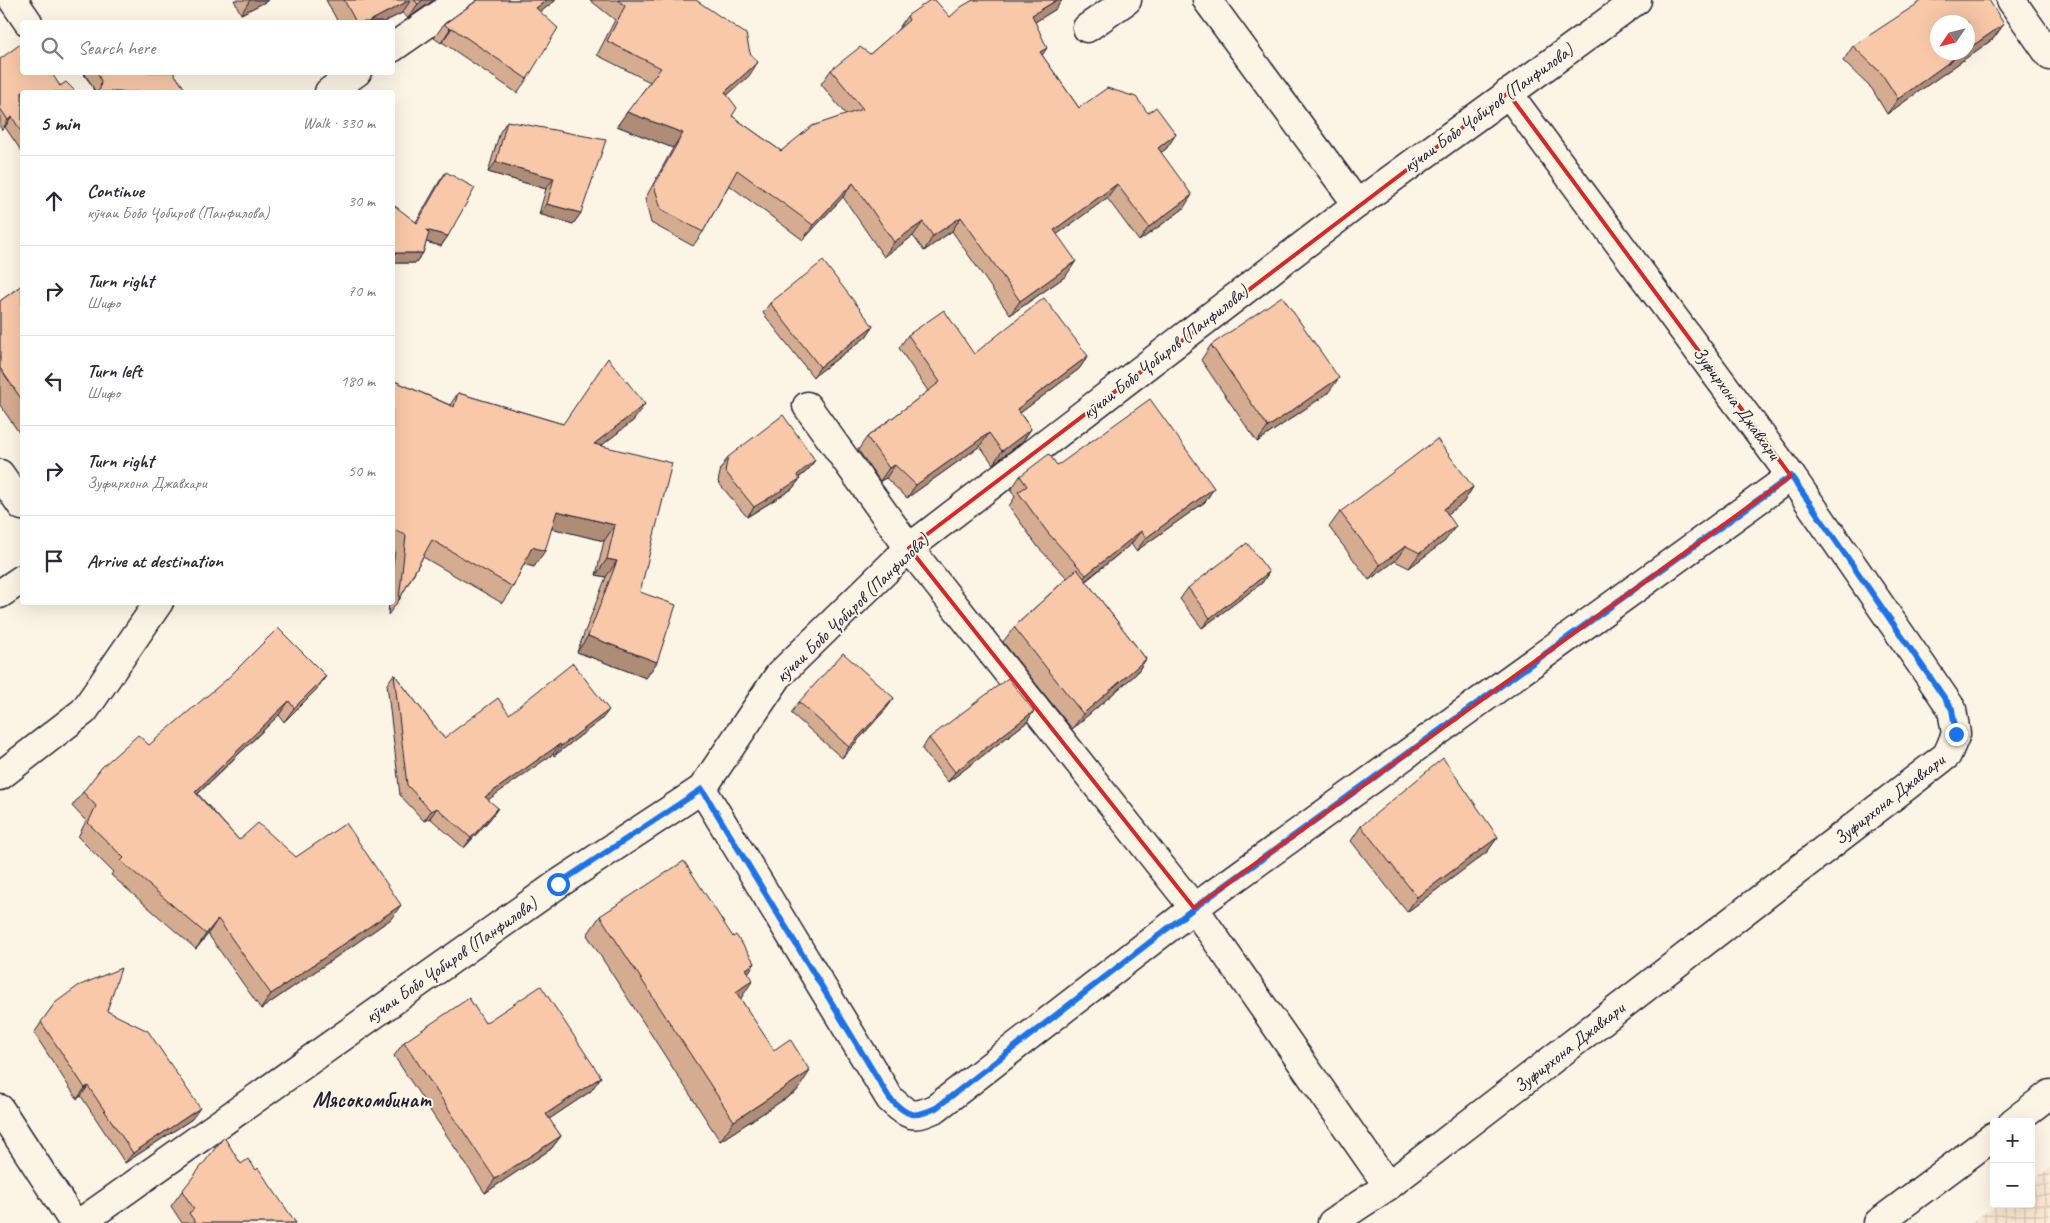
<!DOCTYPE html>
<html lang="en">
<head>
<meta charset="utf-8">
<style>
	body { margin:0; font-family:Caveat,sans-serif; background:#f2f2f3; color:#2b2b33 }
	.controls { position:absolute; right:15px; bottom:15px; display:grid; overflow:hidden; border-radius:5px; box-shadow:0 5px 20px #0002 }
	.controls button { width:45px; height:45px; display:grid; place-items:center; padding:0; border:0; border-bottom:1px solid #e1e1e2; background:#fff; color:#2b2b33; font:25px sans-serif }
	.compass { position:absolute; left:1930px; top:15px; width:45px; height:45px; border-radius:50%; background:#fff; box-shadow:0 5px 20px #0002; rotate:235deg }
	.stop { position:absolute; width:15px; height:15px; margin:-11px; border:4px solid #1a73e8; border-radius:50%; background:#fff }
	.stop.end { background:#1a73e8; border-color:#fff; box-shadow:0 1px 5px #0008 }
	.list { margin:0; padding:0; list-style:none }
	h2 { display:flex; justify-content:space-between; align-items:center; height:65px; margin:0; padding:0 20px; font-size:21px }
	h2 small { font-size:16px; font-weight:400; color:#7c7c81 }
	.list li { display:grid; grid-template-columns:32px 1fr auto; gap:15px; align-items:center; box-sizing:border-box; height:90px; padding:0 20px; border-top:1px solid #e1e1e2 }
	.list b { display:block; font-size:19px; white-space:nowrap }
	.list p { margin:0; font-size:16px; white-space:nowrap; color:#7c7c81 }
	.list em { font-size:16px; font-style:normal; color:#7c7c81 }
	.icon { flex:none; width:28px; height:28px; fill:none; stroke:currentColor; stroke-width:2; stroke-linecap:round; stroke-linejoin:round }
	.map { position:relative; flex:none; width:2050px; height:1223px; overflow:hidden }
	.search { position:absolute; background:#fff; box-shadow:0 5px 20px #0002; left:20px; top:20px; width:375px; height:55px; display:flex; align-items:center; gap:12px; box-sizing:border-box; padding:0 18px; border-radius:5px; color:#7c7c81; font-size:19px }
	.panel { position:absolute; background:#fff; box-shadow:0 5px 20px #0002; left:20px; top:90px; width:375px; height:515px; border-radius:5px }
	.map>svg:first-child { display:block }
	.industrial { fill:url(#industrial-grid) }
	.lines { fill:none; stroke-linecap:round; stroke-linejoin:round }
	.minor-casing { stroke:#22223b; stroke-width:31 }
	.minor { stroke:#fcf5e5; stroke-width:28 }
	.wall { fill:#d5ac90; stroke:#22223b }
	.shaded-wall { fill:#ae8c76; stroke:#22223b }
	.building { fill:#f8c8a8; stroke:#22223b }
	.route { stroke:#1a73e8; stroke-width:6 }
	.marked { fill:none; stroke:#d62828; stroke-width:4; stroke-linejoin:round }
	.labels { text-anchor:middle; stroke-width:4; stroke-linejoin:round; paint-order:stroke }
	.street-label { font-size:18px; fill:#22223b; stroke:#fcf5e5 }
	.district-label { font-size:22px; font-weight:bold; fill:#22223b; stroke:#fcf5e5 }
</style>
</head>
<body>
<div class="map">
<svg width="2050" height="1223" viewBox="0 0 2050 1223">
	<defs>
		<pattern id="industrial-grid" width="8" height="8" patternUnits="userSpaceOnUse" patternTransform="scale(1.25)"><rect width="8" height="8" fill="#fbe8d3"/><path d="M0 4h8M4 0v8" fill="none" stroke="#d7c7b6"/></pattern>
	</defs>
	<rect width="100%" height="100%" fill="#fcf5e5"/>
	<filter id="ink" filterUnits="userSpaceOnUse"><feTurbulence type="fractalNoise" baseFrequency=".02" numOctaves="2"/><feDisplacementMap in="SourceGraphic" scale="10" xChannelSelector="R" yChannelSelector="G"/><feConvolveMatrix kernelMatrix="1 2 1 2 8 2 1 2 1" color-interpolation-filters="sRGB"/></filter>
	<g filter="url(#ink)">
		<path class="industrial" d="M 2050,1168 L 2050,1223 L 1970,1223 L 1998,1204 L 2031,1204 L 2031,1181 Z"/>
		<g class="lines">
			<g class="minor-casing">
				<g id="minor">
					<path d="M 13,0 L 28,22"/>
					<path d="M 1207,0 L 1357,204"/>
					<path d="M 2011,0 L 2050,56"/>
					<path d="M 1087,28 L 1127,0"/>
					<path d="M 392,48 L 461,0"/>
					<path d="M 64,72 L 79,92"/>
					<path d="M 329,92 L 357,72"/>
					<path d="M 807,406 L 909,548 L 1194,908 L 1388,1186"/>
					<path d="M 0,474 L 22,506"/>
					<path d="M 0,594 L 22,579"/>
					<path d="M 0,776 L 84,711 L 159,602"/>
					<path d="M 702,789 L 890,1099 C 909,1116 912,1119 936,1108 L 1194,908 L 1791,476"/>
					<path d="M 0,1109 L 74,1223"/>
					<path d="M 2013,1122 L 2050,1094"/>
					<path d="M 80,1223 L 558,884 L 702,789 L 779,675 L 909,548 L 1357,204 L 1637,0"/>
					<path d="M 1332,1223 L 1388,1186 L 1947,755 L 1956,734 L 1952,709 L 1791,476 L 1508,93"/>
					<path d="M 1878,1223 L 1994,1136"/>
				</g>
			</g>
			<use href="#minor" class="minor"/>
		</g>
		<g class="wall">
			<path d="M 234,0 L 269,0 L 241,14 Z"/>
			<path d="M 326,0 L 434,0 L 408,18 L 402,13 L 384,22 L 338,22 Z"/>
			<path d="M 476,0 L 556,0 L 540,12 L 527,79 L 517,93 L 442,42 L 441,43 L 434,38 L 444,24 L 476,1 Z"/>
			<path d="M 590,0 L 696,0 L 749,76 L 727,95 L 732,116 L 781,151 L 846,115 L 821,84 L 831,70 L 870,54 L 897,31 L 907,16 L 950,17 L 973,0 L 1062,0 L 1056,9 L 1035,22 L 1042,55 L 1079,108 L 1148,113 L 1176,134 L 1166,149 L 1161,152 L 1183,209 L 1139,241 L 1107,198 L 1057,234 L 1066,276 L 1010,315 L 952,231 L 924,251 L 913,236 L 884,257 L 843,197 L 803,240 L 729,185 L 703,232 L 693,246 L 651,223 L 645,199 L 673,148 L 617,126 L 650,82 L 597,55 L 615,20 Z"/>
			<path d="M 2004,24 L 1993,39 L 1887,114 L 1872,89 L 1843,61 L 1853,46 Z"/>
			<path d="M 0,59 L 76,92 L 22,92 L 22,152 L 5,127 L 2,130 L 0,127 Z"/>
			<path d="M 86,72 L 173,72 L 187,92 L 94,92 L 95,91 L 85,74 Z"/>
			<path d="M 507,121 L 581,213 L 573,224 L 539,214 L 546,189 L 488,172 L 500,132 Z"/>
			<path d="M 446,172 L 448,236 L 441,246 L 426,242 L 423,253 L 415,263 L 392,263 L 392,208 L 416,222 L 439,182 Z"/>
			<path d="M 22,285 L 22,437 L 0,405 L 0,301 Z"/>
			<path d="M 770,303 L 873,326 L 866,337 L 813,377 L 763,313 Z"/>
			<path d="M 908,335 L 974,354 L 1088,356 L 1079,369 L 1020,413 L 1031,429 L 1022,442 L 993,464 L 980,446 L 907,498 L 886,478 L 880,481 L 858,450 L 867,437 L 928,391 L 899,348 Z"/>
			<path d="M 1211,345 L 1328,393 L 1257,442 L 1201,360 Z"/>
			<path d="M 392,380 L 450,405 L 458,393 L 563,424 L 634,420 L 601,446 L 640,592 L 657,662 L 646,678 L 577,652 L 606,577 L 596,575 L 604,541 L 552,528 L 534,567 L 524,564 L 513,587 L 502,603 L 423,557 L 399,600 L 388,615 L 389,602 L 392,602 L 392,571 L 395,551 L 392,550 Z"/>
			<path d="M 728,457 L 815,460 L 808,470 L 799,478 L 800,479 L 792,489 L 747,517 L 718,482 L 721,468 Z"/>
			<path d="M 1057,465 L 1214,488 L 1205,502 L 1136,551 L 1131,544 L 1086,581 L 1146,659 L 1136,674 L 1072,729 L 1003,642 L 1014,627 L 1067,578 L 1038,547 L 1009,506 L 1015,497 L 1011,490 L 1020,476 Z"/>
			<path d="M 1473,487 L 1463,503 L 1447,514 L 1445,541 L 1409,568 L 1395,561 L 1369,580 L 1329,527 L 1340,512 Z"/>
			<path d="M 1269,572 L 1262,583 L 1202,628 L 1180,599 L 1188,588 Z"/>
			<path d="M 394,674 L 444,738 L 509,714 L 602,719 L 554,756 L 553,754 L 488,799 L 491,818 L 464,848 L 430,818 L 424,821 L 400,795 L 387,684 Z"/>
			<path d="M 326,676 L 316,690 L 284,722 L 279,715 L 198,794 L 239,840 L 296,857 L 391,919 L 261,1009 L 208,934 L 196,949 L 111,875 L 113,872 L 78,837 L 86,821 L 72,806 L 83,792 Z"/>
			<path d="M 894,698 L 886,709 L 842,758 L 791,713 L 799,702 Z"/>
			<path d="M 1027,722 L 948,782 L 922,749 L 929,738 Z"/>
			<path d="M 1361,826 L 1498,837 L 1487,852 L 1407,912 L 1351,841 Z"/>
			<path d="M 600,916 L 733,937 L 755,963 L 748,973 L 740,998 L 797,1091 L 720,1141 L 587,935 Z"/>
			<path d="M 55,1003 L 107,1011 L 192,1119 L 125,1163 L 81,1096 L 77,1099 L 34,1033 Z"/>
			<path d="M 485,1023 L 591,1091 L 549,1119 L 561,1136 L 551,1149 L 485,1193 L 394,1056 L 404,1042 Z"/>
			<path d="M 241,1164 L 296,1223 L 182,1223 L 171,1206 L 182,1191 Z"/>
		</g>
		<g class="shaded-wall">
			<path d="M 250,0 L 269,0 L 241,14 Z"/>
			<path d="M 410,0 L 411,0 L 402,13 L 384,22 L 368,22 Z"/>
			<path d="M 423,0 L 434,0 L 408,18 L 418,4 Z"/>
			<path d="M 547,0 L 556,0 L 526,23 L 536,8 Z"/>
			<path d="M 1057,0 L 1062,0 L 1056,9 L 1022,30 L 1032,15 Z"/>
			<path d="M 2004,24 L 1993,39 L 1887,114 L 1898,99 L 1963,52 L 1968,52 L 1968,49 Z"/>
			<path d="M 452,28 L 442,42 L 441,43 L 450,29 Z"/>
			<path d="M 1047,48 L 1037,63 L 1040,52 Z"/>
			<path d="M 758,62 L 749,76 L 715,106 L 725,92 Z"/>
			<path d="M 627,112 L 683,133 L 673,148 L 617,126 Z"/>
			<path d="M 12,117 L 5,127 L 2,130 L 8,120 Z"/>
			<path d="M 1176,134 L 1166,149 L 1148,162 L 1158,148 Z"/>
			<path d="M 496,162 L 554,178 L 546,189 L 488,172 Z"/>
			<path d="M 853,183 L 843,197 L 803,240 L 813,225 Z"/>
			<path d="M 1117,184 L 1107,198 L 1044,244 L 1054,230 Z"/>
			<path d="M 1192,195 L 1183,209 L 1139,241 L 1149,227 Z"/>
			<path d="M 547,204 L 581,213 L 573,224 L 539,214 Z"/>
			<path d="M 961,217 L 952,231 L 924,251 L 933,236 Z"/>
			<path d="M 923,222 L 913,236 L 884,257 L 894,242 Z"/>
			<path d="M 426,230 L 448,236 L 441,246 L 419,240 Z"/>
			<path d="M 392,253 L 423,253 L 415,263 L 392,263 Z"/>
			<path d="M 1076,261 L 1066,276 L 1010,315 L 1020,301 Z"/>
			<path d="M 873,326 L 866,337 L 813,377 L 820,367 Z"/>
			<path d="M 1088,356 L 1079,369 L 1008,422 L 1017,409 Z"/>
			<path d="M 1339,378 L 1328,393 L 1257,442 L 1268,427 Z"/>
			<path d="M 645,404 L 634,420 L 583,460 L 594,444 Z"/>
			<path d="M 1031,429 L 1022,442 L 993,464 L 1002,451 Z"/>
			<path d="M 989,433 L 980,446 L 907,498 L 916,485 Z"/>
			<path d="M 815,460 L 808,470 L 792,483 L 800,479 L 792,489 L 747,517 L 754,507 Z"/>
			<path d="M 895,465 L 886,478 L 880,481 L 889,468 Z"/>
			<path d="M 1473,487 L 1463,503 L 1433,525 L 1444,509 Z"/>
			<path d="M 1214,488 L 1205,502 L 1136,551 L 1146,538 Z"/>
			<path d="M 557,511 L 615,525 L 604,541 L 546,527 Z"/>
			<path d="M 1456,526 L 1445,541 L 1409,568 L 1420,553 Z"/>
			<path d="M 1141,531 L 1131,544 L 1076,588 L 1086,575 Z"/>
			<path d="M 1406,546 L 1395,561 L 1369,580 L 1380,565 Z"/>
			<path d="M 532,547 L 545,551 L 534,567 L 521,563 Z"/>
			<path d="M 607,559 L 617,561 L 606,577 L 596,575 Z"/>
			<path d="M 1269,572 L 1262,583 L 1202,628 L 1210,618 Z"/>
			<path d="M 588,636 L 657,662 L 646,678 L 577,652 Z"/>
			<path d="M 1146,659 L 1136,674 L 1072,729 L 1083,714 Z"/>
			<path d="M 326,676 L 316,690 L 284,722 L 294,708 Z"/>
			<path d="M 894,698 L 886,709 L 842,758 L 849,747 Z"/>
			<path d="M 289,701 L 279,715 L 185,806 L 195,792 Z"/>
			<path d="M 609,710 L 602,719 L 554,756 L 561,746 Z"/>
			<path d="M 1034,711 L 1027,722 L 948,782 L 955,772 Z"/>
			<path d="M 560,744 L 553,754 L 478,807 L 485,797 Z"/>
			<path d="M 437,808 L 430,818 L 424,821 L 431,811 Z"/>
			<path d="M 498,808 L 491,818 L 464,848 L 471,838 Z"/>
			<path d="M 1498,837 L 1487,852 L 1407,912 L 1417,897 Z"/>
			<path d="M 401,905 L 391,919 L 261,1009 L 271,994 Z"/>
			<path d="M 218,919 L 208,934 L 196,949 L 206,934 Z"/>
			<path d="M 755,963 L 741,983 L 746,969 Z"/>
			<path d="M 753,980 L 740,1000 L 736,992 Z"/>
			<path d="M 810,1071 L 797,1091 L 720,1141 L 734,1121 Z"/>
			<path d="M 601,1077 L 591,1091 L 536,1128 L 546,1114 Z"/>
			<path d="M 88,1086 L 81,1096 L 77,1099 L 85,1088 Z"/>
			<path d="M 200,1108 L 192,1119 L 125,1163 L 133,1153 Z"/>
			<path d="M 561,1136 L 551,1149 L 485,1193 L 495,1179 Z"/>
		</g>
		<g class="building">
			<path d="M 344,0 L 410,0 L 368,22 L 356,22 Z"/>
			<path d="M 414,0 L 423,0 L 418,4 Z"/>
			<path d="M 478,0 L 547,0 L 536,8 L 558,28 L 527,79 L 452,28 L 450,29 L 444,24 Z"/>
			<path d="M 618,0 L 696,0 L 746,34 L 750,53 L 758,62 L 725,92 L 737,108 L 732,116 L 781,151 L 812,126 L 863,109 L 831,70 L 860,47 L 870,54 L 909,20 L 907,16 L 930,0 L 935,0 L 950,17 L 961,7 L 973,0 L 1057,0 L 1032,15 L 1047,48 L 1040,52 L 1079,108 L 1107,88 L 1136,97 L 1148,113 L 1156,107 L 1176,134 L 1158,148 L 1192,195 L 1149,227 L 1117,184 L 1054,230 L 1076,261 L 1020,301 L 961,217 L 933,236 L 923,222 L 894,242 L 853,183 L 813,225 L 737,170 L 703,232 L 661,209 L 654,185 L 683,133 L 627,112 L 661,68 L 607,41 L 625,6 Z"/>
			<path d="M 1923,0 L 1989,0 L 2004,24 L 1968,49 L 1968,22 L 1938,22 L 1938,52 L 1963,52 L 1898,99 L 1882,74 L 1853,46 Z"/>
			<path d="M 22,43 L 22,72 L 51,72 L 60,86 L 66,82 L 76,92 L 22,92 L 22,133 L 12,117 L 8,120 L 0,108 L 0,59 Z"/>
			<path d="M 97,72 L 173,72 L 187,92 L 97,92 L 100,89 L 101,81 Z"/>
			<path d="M 507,121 L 606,140 L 581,213 L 547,204 L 554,178 L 496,162 Z"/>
			<path d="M 446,172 L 475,188 L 448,236 L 426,230 L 429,233 L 423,253 L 392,253 L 392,208 L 395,206 L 417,223 Z"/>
			<path d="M 823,261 L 873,326 L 820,367 L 770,303 Z"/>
			<path d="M 22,285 L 22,400 L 0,368 L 0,301 Z"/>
			<path d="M 1282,296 L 1339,378 L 1268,427 L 1211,345 Z"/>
			<path d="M 1044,298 L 1088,356 L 1017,409 L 1031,429 L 1002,451 L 989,433 L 916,485 L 895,465 L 889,468 L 867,437 L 940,382 L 908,335 L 944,310 L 974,354 Z"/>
			<path d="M 608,358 L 645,404 L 594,444 L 672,463 L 640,592 L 676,605 L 657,662 L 588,636 L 617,561 L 607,559 L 615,525 L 557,511 L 545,551 L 532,547 L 513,587 L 432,540 L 399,600 L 406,535 L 392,529 L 392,380 L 454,407 L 458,393 L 563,424 Z"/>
			<path d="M 1150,399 L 1214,488 L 1146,538 L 1141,531 L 1086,575 L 1048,533 L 1018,492 L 1027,486 L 1020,476 L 1049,454 L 1057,465 L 1061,463 Z"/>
			<path d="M 783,415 L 815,460 L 797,475 L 800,479 L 754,507 L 725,471 L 728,457 Z"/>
			<path d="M 1437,439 L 1473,487 L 1444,509 L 1456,526 L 1420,553 L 1406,546 L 1380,565 L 1340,512 Z"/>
			<path d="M 1247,543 L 1269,572 L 1210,618 L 1188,588 Z"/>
			<path d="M 1077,569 L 1146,659 L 1083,714 L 1014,627 Z"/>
			<path d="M 278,628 L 326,676 L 294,708 L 289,701 L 195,792 L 239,840 L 258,823 L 296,857 L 346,823 L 401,905 L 271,994 L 218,919 L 206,934 L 121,861 L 124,858 L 88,823 L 96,806 L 83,792 L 102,767 L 138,735 L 149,745 L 227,679 Z"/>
			<path d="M 843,653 L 894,698 L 849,747 L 799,702 Z"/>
			<path d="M 573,663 L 609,710 L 561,746 L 560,744 L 485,797 L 498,808 L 471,838 L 437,808 L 431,811 L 407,785 L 394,674 L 444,738 L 498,698 L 509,714 Z"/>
			<path d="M 1008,678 L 1034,711 L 955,772 L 929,738 Z"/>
			<path d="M 1443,758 L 1498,837 L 1417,897 L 1361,826 Z"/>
			<path d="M 684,861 L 733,937 L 736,935 L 755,963 L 746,969 L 753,980 L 736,992 L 774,1050 L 790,1039 L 810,1071 L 734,1121 L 600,916 Z"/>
			<path d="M 121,968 L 107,1011 L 148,1031 L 200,1108 L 133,1153 L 88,1086 L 85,1088 L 41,1022 L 55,1003 L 78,986 Z"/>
			<path d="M 541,986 L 601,1077 L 546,1114 L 561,1136 L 495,1179 L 404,1042 L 469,998 L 485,1023 Z"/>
			<path d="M 224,1137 L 241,1164 L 248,1159 L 256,1170 L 258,1168 L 296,1223 L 196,1223 L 189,1213 L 194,1209 L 182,1191 Z"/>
		</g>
	</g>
	<g class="lines" filter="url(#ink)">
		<path class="route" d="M 558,884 L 702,789 L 890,1099 C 909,1116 912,1119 936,1108 L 1194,908 L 1791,476 L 1952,709 L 1956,734"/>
	</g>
	<path class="marked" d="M 1508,93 L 1791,476 L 1194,908 L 909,548 Z"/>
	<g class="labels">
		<g class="street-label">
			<text transform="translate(1488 108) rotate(-36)" y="6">кӯчаи Бобо Ҷобиров (Панфилова)</text>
			<text transform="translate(1165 352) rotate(-38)" y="6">кӯчаи Бобо Ҷобиров (Панфилова)</text>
			<text transform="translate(1737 403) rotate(54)" y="6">Зуфирхона Джавхари</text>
			<text transform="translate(852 608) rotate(-44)" y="6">кӯчаи Бобо Ҷобиров (Панфилова)</text>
			<text transform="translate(1889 799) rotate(-38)" y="6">Зуфирхона Джавхари</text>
			<text transform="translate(451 960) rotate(-35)" y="6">кӯчаи Бобо Ҷобиров (Панфилова)</text>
			<text transform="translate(1569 1047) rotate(-38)" y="6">Зуфирхона Джавхари</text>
		</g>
		<g class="district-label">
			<text x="372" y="1107">Мясокомбинат</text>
		</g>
	</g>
</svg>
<div class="controls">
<button>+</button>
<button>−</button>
</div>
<svg class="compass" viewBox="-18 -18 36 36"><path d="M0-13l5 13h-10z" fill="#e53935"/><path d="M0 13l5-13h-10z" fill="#7c7c81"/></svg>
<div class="stop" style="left:558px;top:884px"></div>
<div class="stop end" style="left:1956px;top:734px"></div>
<div class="search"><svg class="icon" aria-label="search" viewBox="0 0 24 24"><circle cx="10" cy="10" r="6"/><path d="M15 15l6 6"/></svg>Search here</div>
<section class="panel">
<h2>5 min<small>Walk · 330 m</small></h2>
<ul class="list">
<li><svg class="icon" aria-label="ahead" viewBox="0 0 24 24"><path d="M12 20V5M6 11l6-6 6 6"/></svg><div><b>Continue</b><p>кӯчаи Бобо Ҷобиров (Панфилова)</p></div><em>30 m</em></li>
<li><svg class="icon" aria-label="right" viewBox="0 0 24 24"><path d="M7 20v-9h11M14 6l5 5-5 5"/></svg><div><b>Turn right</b><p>Шифо</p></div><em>70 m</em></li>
<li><svg class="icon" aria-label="left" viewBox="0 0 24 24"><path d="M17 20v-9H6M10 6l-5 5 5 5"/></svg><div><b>Turn left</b><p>Шифо</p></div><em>180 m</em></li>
<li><svg class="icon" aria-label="right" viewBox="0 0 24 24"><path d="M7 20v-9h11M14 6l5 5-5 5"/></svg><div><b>Turn right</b><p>Зуфирхона Джавхари</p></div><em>50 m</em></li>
<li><svg class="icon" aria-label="arrive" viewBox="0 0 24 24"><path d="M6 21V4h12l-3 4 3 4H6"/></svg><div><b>Arrive at destination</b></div></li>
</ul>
</section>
</div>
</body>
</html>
